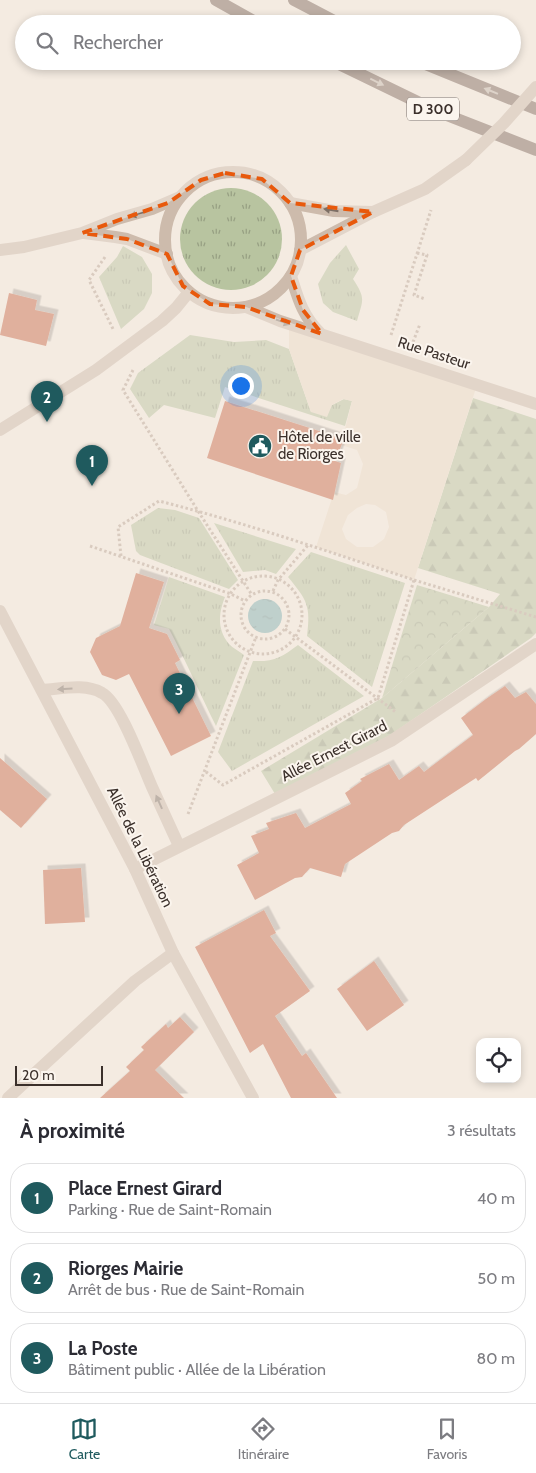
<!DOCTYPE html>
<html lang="fr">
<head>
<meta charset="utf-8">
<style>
	body { margin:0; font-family:Cabin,sans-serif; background:#f7f7f7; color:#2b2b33 }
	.controls { position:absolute; right:15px; bottom:15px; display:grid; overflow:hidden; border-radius:10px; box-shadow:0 2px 8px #0003 }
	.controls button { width:45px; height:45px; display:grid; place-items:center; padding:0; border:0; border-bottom:1px solid #e1e1e2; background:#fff; color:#2b2b33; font:25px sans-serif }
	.scale { position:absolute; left:15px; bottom:12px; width:88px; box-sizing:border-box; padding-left:5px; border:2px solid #3b302b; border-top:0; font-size:14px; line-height:18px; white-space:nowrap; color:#3b302b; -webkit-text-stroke:4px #fbf5ee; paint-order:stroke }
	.you { position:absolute; left:240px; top:385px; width:18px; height:18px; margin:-12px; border:4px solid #fff; border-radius:50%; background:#1a73e8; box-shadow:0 0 0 8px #1a73e833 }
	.badge { display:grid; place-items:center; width:32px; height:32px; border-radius:50%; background:#1f5a5e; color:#fff; font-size:16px; font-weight:700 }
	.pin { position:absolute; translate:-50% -41px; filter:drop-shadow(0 1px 2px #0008) }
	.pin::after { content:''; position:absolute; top:26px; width:18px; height:15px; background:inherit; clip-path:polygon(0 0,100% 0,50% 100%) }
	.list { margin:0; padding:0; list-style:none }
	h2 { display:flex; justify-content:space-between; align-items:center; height:65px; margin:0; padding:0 20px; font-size:21px }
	h2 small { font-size:16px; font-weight:400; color:#7c7c81 }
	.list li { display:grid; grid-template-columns:32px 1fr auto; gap:15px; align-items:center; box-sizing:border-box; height:70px; margin:0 10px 10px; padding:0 10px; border:1px solid #e1e1e2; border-radius:20px }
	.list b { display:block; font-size:19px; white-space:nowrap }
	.list p { margin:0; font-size:16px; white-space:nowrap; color:#7c7c81 }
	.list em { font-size:16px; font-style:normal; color:#7c7c81 }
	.icon { flex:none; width:28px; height:28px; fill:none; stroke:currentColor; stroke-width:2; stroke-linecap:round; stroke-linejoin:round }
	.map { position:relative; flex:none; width:536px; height:1098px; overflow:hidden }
	.search { position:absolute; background:#fff; box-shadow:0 2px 8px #0003; left:15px; right:15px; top:15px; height:55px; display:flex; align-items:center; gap:12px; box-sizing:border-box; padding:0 18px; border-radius:28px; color:#7c7c81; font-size:19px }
	.sheet { height:305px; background:#fff }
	nav { display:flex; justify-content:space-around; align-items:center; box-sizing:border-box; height:70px; border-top:1px solid #e1e1e2; background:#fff; font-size:14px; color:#7c7c81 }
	nav a { display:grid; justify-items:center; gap:2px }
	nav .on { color:#1f5a5e }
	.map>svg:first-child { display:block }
	.grass { fill:url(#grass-tufts) }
	.forest { fill:url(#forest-firs) }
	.park { fill:url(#park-crowns) }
	.plaza { fill:#ecdcc8; fill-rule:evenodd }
	.water { fill:url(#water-ripples) }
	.building { fill:#c8694b; filter:url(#shadow) }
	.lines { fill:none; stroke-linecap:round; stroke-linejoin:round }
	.path { stroke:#b9a596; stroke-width:3; stroke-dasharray:2.5 2.5; stroke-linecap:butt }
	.minor { stroke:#cdbbac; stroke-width:12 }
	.major { stroke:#7d675c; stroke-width:12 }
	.minor-bridge { stroke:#cdbbac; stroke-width:12 }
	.oneway { fill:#c2b5ac }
	.oneway2 { fill:#7d6f65 }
	.marked { fill:none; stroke:#e8590c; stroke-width:4; stroke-dasharray:10 6; stroke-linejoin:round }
	.labels { text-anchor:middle; stroke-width:4; stroke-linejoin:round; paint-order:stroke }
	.shield { fill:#fbf5ee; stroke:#756b66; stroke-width:1 }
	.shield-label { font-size:14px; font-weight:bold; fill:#3b302b }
	.street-label { font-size:15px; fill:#3b302b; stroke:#fbf5ee }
	.poi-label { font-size:15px; fill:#3b302b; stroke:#fbf5ee; text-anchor:start }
</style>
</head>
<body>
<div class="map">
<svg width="536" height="1098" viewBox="0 0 536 1098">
	<defs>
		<pattern id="grass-tufts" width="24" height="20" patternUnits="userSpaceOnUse" patternTransform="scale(1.25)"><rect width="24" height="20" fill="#b8c4a0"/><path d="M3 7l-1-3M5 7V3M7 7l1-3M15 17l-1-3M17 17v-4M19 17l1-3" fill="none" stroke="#97a083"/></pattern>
		<pattern id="forest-firs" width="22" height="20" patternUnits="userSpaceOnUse" patternTransform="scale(1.25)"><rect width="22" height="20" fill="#b8c4a0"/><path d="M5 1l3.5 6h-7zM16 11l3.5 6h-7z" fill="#97a083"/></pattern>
		<pattern id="park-crowns" width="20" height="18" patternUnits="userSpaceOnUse" patternTransform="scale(1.25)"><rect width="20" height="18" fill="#b8c4a0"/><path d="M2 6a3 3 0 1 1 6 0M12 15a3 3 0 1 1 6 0" fill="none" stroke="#97a083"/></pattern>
		<pattern id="water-ripples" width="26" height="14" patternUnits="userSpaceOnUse" patternTransform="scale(1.25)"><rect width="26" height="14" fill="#7fb0b2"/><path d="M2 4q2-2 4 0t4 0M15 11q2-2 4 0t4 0" fill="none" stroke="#699091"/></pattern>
		<filter id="shadow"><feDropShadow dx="4.5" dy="-4.5" stdDeviation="0" flood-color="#0004"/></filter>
	</defs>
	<rect width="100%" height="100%" fill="#f4ebe1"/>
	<g class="grass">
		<circle cx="231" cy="239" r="51"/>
		<path d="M 346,245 L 359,269 L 353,279 C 366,299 363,299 357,321 L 333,312 L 323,303 L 318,284 L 330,263 Z"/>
		<path d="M 123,246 L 142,257 L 152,274 L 152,293 L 144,309 L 121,329 L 99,277 L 117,257 Z"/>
		<path d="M 190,335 L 234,342 L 266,340 L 289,349 L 311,412 L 332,405 L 344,399 L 352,401 L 345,426 L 225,387 L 215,418 L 164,405 L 149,418 L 130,389 L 138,373 Z"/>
		<path d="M 158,508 L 175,510 L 199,518 L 238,580 L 229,589 L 140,555 L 136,551 L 131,525 Z"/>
		<path d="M 214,523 L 296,549 L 276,574 L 265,570 L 243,572 Z"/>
		<path d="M 311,552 L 405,583 L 372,687 L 307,636 C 311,606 307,600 288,577 Z"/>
		<path d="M 169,577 L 225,597 C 218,614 217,632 231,646 C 235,649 240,652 244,655 L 216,726 C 200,694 186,661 169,629 L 154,625 Z"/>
		<path d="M 298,645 L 364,696 L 232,771 L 218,752 L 253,661 C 274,662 282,657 298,645 Z"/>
	</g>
	<path class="forest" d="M 473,398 L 536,419 L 536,633 L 531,638 L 389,736 L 275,794 L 261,771 L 382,698 L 489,607 L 500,594 L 418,568 Z"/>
	<path class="park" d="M 417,585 L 489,607 L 382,698 Z"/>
	<path class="plaza" d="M 289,324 L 477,385 L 414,580 L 316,547 L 334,492 L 346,495 L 357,488 L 363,464 L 357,450 L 341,445 L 352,401 L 343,399 L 332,405 L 327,417 L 311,412 L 289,349 ZM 366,504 L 375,505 L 386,512 L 389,527 L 384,539 L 373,547 L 357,547 L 346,539 L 342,529 L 348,515 L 357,508 Z"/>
	<circle class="water" cx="265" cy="616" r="17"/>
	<g class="building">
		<path d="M 9,293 L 37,300 L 35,310 L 54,314 L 46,346 L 0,335 Z"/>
		<path d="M 225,401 L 344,439 L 335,461 L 341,463 L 333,500 L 207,458 Z"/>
		<path d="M 136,573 L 164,582 L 149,628 L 167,634 L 180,660 L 175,663 L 211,736 L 171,756 L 129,674 L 116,680 L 102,675 L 90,652 L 96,638 L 120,626 Z"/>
		<path d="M 505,686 L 515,698 L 526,692 L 536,704 L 536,734 L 519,749 L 515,751 L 478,781 L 476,778 L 404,825 L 399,831 L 392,833 L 345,864 L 341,877 L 310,868 L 302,877 L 295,878 L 255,900 L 237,865 L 259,853 L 251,836 L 269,829 L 266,823 L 296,813 L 305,828 L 351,804 L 345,793 L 362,781 L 360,779 L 389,764 L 399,780 L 419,766 L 424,772 L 473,735 L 461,718 L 486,699 Z"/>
		<path d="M 0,758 L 47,799 L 21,828 L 0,810 Z"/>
		<path d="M 81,868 L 85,922 L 45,924 L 43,870 Z"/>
		<path d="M 264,910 L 276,933 L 270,936 L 310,991 L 275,1016 L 302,1056 L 306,1053 L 337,1098 L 291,1098 L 263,1044 L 250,1053 L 195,947 Z"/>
		<path d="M 374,961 L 404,1005 L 367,1031 L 337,989 Z"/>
		<path d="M 180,1017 L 194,1032 L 155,1070 L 184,1098 L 100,1098 L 130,1071 L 126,1067 L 144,1050 L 141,1047 L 166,1024 L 168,1028 Z"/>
	</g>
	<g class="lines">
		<g class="path">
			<path d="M 417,253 L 427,255 L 414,295 L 425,299"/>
			<path d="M 105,257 L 89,280 L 114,331"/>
			<path d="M 391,335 L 431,210"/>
			<path d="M 413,342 L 420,324"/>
			<path d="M 133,370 L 123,390 L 198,511 L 252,595"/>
			<path d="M 90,546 L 231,594 L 245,601"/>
			<path d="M 121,556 L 118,527 L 159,501 C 246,523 330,552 414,580 L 378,698 L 223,785 L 205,771"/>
			<circle cx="263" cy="615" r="39"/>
			<path d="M 414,580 L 536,617"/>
			<circle cx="265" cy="615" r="24"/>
			<path d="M 273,591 L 278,580 L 309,544"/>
			<path d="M 285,629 L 397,713"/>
			<path d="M 188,814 L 256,637"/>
		</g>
		<g class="minor">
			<circle cx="233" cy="240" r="68"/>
			<path d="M 290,203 L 334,211 L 373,212"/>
			<path d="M 84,233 L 115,237 L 127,239 L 167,254"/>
			<path d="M 0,250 L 24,247 L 82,233 L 117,219 L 152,209 L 180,197"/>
			<path d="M 300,250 L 373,212 L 425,189 L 466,160"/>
			<path d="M 291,276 C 298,298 302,315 320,333"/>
			<path d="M 246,307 L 280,321 L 536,404"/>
			<path d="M 0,430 L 96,370 L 162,321 L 176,308 L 189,292"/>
			<path d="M 0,611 L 135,869 L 173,953 L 253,1098"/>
			<path d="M 42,690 C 61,689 85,683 102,693 C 120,702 143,767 152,787 C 161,807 170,826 179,846"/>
			<path d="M 135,869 L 391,741 L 536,644"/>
			<path d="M 8,1098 L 135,981 L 173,953"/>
		</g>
		<g class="major">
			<path d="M 216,0 L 259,24"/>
			<path d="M 294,0 L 340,24"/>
			<path d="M 333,61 L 434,110 L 536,150"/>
			<path d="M 418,61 L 536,109"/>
		</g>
		<path class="minor-bridge" d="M 466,160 L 504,123 L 536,87"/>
	</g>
	<defs><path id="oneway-solid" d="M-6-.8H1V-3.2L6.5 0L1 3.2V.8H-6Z" transform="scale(1.25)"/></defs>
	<g class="oneway">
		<use href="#oneway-solid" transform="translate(377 82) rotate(26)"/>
		<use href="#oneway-solid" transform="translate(491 91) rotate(-158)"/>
	</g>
	<g class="oneway2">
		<use href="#oneway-solid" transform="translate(331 210) rotate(-171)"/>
		<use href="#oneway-solid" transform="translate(137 214) rotate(164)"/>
		<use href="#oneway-solid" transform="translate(283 322) rotate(19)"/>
		<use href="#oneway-solid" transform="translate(65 689) rotate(177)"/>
		<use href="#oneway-solid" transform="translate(159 802) rotate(-114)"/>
	</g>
	<path d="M0 0H536V1098H0ZM 225,173 L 262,179 L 290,203 L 373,212 L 300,250 L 291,276 L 303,310 L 322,334 L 246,307 L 210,304 L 183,286 L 167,254 L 127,239 L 82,233 L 168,203 L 201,180 Z" fill="#f4ebe1" fill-opacity=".55" fill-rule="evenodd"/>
	<path class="marked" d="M 225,173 L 262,179 L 290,203 L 373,212 L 300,250 L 291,276 L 303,310 L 322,334 L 246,307 L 210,304 L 183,286 L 167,254 L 127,239 L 82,233 L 168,203 L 201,180 Z"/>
	<defs>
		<g id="civic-disc" transform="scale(1.25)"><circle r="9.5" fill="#1f5a5e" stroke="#fbf5ee"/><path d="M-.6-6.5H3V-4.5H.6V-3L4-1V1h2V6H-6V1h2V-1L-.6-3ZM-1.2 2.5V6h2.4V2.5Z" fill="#fff"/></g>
	</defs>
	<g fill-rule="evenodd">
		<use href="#civic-disc" x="260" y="446"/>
	</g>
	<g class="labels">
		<rect class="shield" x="407" y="97.5" width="52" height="23" rx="4"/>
		<g class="shield-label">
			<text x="433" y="114">D 300</text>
		</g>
		<g class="street-label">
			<text transform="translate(434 353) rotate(18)" y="5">Rue Pasteur</text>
			<text transform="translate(334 751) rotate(-27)" y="5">Allée Ernest Girard</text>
			<text transform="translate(140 847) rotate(64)" y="5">Allée de la Libération</text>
		</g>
		<g class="poi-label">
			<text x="278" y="442">Hôtel de ville<tspan x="278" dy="17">de Riorges</tspan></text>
		</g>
	</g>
</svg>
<div class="controls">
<button><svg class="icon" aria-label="locate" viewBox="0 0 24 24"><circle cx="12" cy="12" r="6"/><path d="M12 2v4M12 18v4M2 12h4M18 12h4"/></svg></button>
</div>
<div class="scale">20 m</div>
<div class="you"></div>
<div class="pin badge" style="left:92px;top:486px">1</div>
<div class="pin badge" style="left:47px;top:422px">2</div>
<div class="pin badge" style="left:179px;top:714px">3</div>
<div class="search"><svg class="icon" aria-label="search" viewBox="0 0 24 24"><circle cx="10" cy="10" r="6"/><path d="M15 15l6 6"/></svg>Rechercher</div>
</div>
<section class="sheet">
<h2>À proximité<small>3 résultats</small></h2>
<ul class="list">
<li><span class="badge">1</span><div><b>Place Ernest Girard</b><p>Parking · Rue de Saint-Romain</p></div><em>40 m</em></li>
<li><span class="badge">2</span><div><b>Riorges Mairie</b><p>Arrêt de bus · Rue de Saint-Romain</p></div><em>50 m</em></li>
<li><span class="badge">3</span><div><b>La Poste</b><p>Bâtiment public · Allée de la Libération</p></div><em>80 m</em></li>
</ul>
</section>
<nav>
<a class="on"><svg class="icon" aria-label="map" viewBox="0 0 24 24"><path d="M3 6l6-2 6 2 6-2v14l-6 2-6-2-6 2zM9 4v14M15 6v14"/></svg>Carte</a>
<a><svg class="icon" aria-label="directions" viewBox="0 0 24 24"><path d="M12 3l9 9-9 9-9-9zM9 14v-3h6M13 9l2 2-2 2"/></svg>Itinéraire</a>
<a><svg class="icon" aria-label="saved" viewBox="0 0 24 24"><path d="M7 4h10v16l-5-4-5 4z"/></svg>Favoris</a>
</nav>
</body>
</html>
